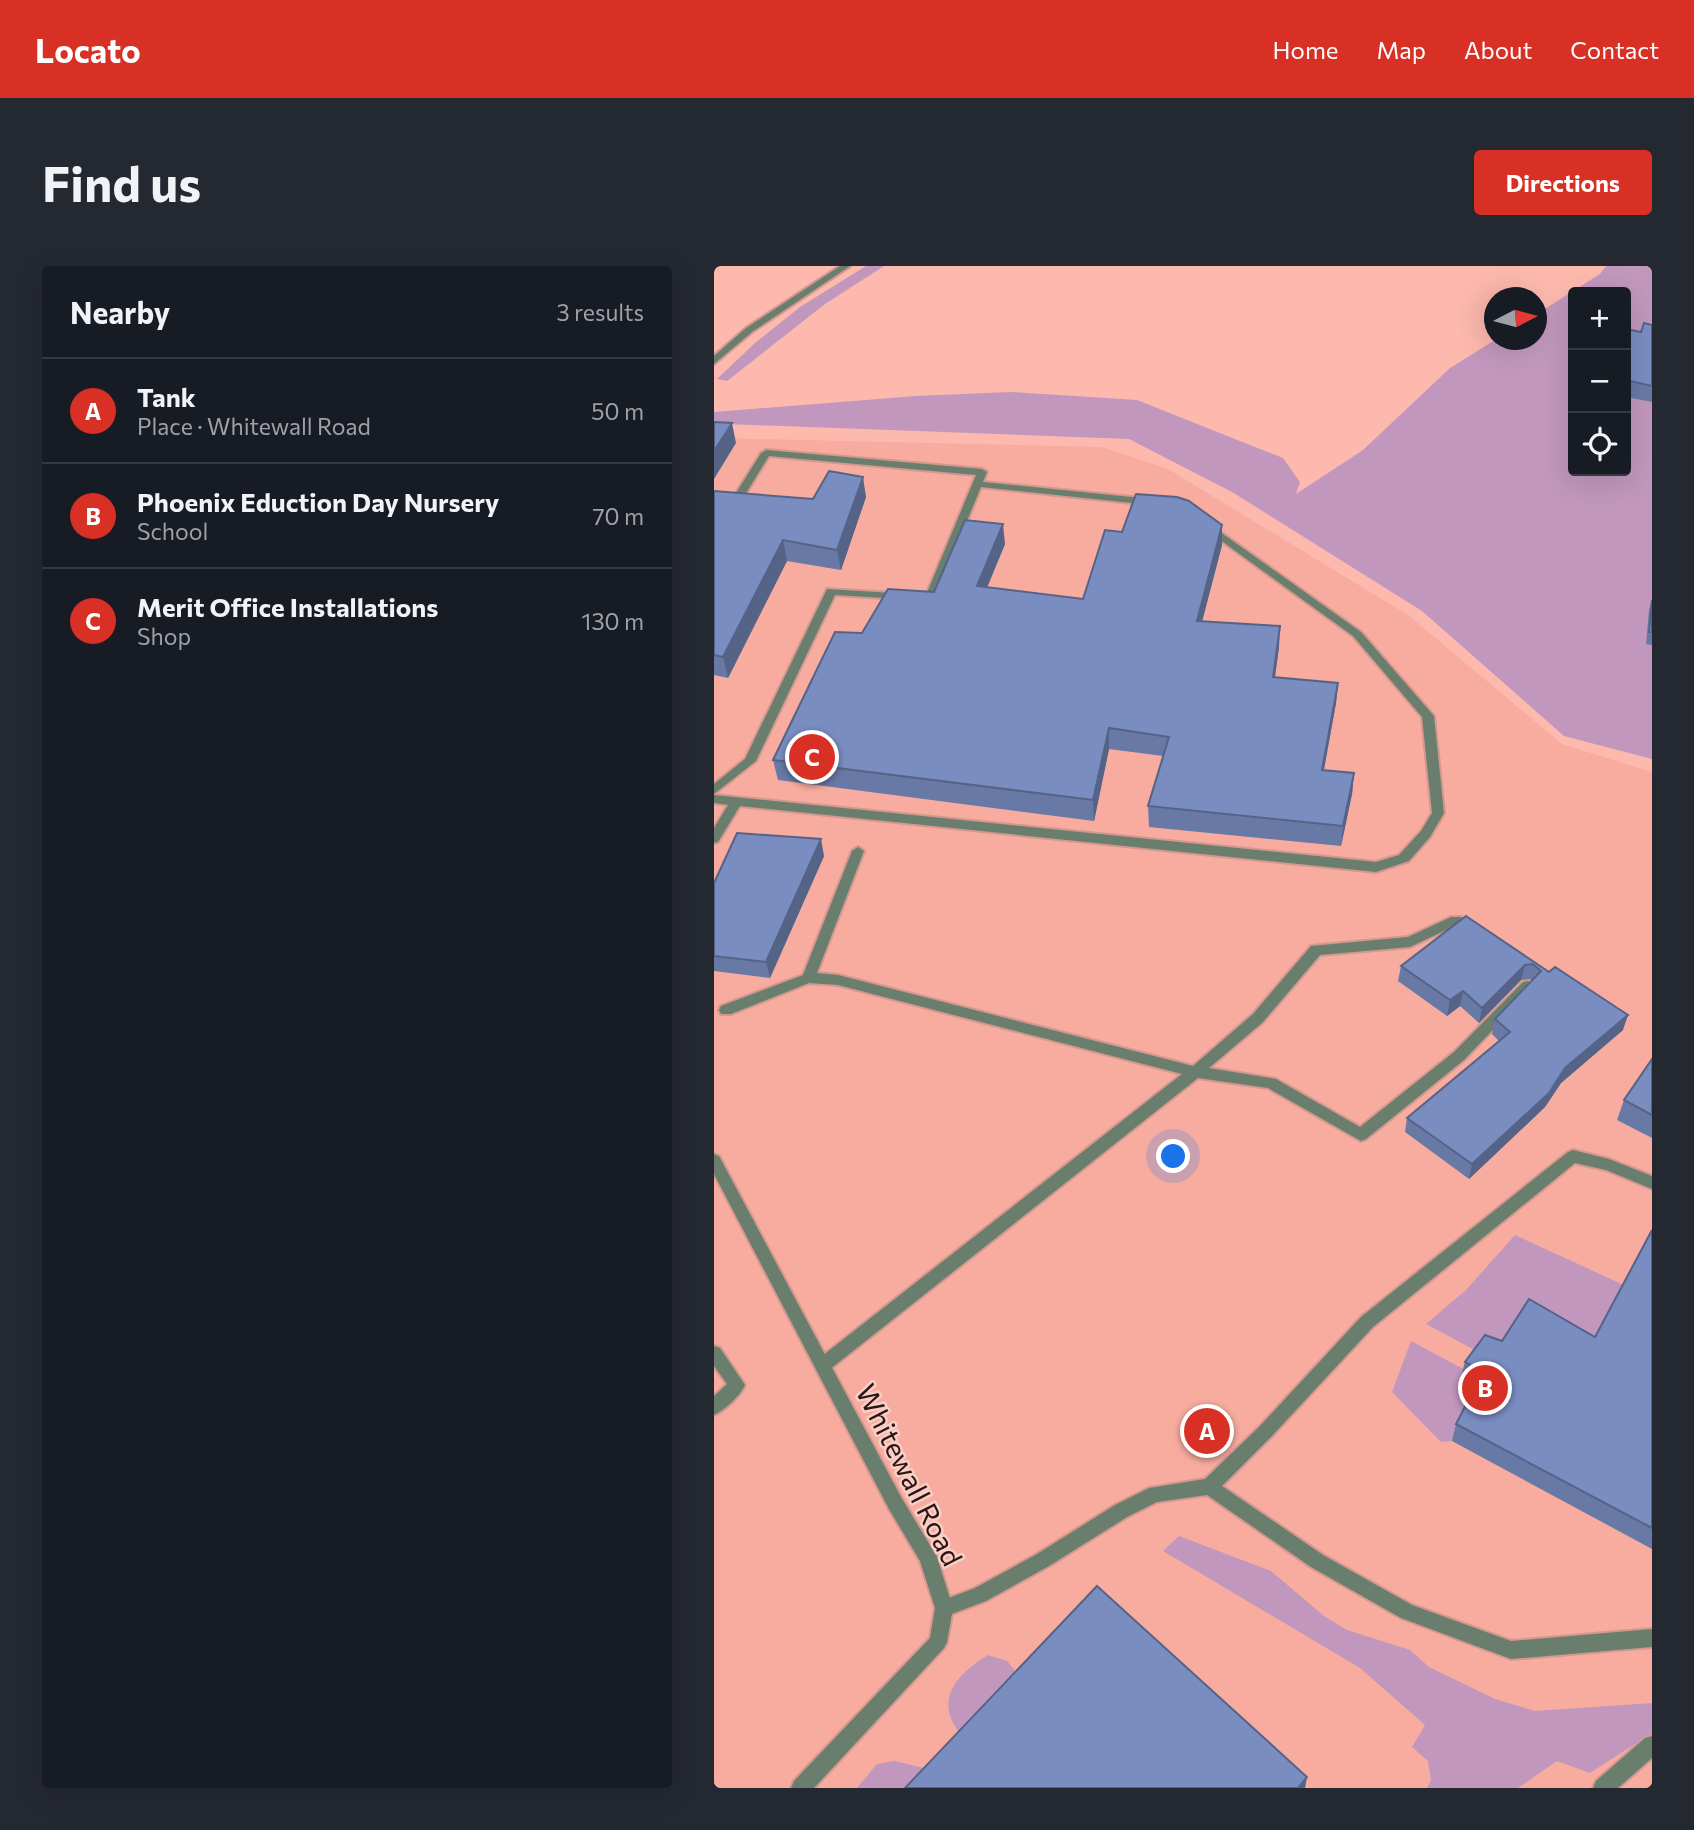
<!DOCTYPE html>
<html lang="en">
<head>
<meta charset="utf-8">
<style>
	body { margin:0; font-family:Commissioner,sans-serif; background:#242831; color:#f1f3f6 }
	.controls { position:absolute; right:21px; top:21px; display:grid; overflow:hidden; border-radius:7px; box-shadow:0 7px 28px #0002 }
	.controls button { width:63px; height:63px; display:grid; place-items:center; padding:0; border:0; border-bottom:2px solid #363941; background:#171b24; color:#f1f3f6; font:35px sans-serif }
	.compass { position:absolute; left:770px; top:21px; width:63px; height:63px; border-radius:50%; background:#171b24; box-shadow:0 7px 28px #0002; rotate:84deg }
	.you { position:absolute; left:460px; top:891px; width:24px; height:24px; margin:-18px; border:5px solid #fff; border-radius:50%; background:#1a73e8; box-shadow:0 0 0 10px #1a73e833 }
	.badge { display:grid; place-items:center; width:46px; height:46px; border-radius:50%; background:#d93025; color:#fff; font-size:23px; font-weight:700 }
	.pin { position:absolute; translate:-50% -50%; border:4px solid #fff; box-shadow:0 2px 7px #0006 }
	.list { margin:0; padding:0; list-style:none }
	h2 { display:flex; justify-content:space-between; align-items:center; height:91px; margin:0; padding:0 28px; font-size:30px }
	h2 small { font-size:23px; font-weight:400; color:#9ea1a6 }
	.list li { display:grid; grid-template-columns:46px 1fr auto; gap:21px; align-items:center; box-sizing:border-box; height:105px; padding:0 28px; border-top:2px solid #363941 }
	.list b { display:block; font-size:26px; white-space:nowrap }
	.list p { margin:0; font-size:23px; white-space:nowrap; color:#9ea1a6 }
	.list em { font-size:23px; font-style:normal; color:#9ea1a6 }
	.icon { flex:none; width:38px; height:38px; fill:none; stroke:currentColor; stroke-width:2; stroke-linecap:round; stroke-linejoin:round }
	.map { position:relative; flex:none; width:938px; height:1522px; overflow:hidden; border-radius:7px }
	header { display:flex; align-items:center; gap:42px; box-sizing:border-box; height:98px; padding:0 35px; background:#d93025; color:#fff }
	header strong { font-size:33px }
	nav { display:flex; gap:38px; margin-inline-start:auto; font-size:24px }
	.intro { display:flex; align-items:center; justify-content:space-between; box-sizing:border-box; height:168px; padding:0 42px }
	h1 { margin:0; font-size:49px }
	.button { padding:18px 32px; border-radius:7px; background:#d93025; color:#fff; font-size:24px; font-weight:700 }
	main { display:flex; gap:42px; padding:0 42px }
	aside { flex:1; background:#171b24; border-radius:7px; box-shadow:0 7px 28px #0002 }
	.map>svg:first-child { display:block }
	.built { fill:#f8aca0 }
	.green { fill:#c197bd; fill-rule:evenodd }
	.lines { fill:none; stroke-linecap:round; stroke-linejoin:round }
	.lane-casing { stroke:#d3988f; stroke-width:4 }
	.street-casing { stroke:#d3988f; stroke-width:4 }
	.lane { fill:#697e6c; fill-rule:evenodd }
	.street { fill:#697e6c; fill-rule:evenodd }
	.wall { fill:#6979a6 }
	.shaded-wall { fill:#556387 }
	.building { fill:#7a8dc1; stroke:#556387; stroke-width:2 }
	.labels { text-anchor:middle; stroke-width:5; stroke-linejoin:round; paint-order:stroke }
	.near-street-label { font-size:28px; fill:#2c1411; stroke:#f8cec7 }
</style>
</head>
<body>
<header>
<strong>Locato</strong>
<nav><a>Home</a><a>Map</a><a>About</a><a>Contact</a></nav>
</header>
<div class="intro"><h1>Find us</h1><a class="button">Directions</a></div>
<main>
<aside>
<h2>Nearby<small>3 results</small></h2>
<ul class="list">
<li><span class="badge">A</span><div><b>Tank</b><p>Place · Whitewall Road</p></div><em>50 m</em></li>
<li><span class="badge">B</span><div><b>Phoenix Eduction Day Nursery</b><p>School</p></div><em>70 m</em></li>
<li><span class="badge">C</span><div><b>Merit Office Installations</b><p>Shop</p></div><em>130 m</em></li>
</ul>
</aside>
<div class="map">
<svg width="938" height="1522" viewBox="0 0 938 1522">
	<rect width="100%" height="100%" fill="#fdb9ae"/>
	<path class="built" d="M 0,172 L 388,181 L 454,203 L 694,349 L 848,478 L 938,506 L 938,1522 L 0,1522 Z"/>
	<g class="green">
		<path d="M 152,0 L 170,0 L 111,38 L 13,115 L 3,113 L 41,77 L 86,41 Z"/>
		<path d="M 892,0 L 938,0 L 938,493 L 850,470 L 708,345 L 518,226 L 415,173 L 12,158 L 0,162 L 0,146 L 202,130 L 297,126 L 423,134 L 569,192 L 586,216 L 582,228 L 649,184 L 736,102 L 781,74 L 822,74 L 823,48 L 886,8 ZM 859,26 L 912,26 L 912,205 L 859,205 Z"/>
		<path d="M 801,969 L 912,1020 L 874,1089 L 783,1093 L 766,1087 L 712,1058 L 752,1024 Z"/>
		<path d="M 697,1075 L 753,1105 L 746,1114 L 764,1124 L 738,1175 L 727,1176 L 678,1126 Z"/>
		<path d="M 465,1270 L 557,1305 L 610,1350 L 633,1364 L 696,1384 L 715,1401 L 781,1433 L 821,1445 L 938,1437 L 938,1467 L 876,1507 L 843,1495 L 804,1522 L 713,1522 L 717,1514 L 714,1495 L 698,1481 L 711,1459 L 646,1402 L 449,1285 Z"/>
		<path d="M 274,1389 L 293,1395 L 309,1415 L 253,1475 C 217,1439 238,1411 274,1389 Z"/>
		<path d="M 180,1495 L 210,1502 L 208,1522 L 143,1522 L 163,1498 Z"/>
	</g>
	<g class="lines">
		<g class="lane-casing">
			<g id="lane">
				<path d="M 52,184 L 268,203 L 273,206 L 269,216 L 437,233 L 442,236 L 437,239 L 267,221 L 220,335 L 121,329 L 42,495 L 0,528 L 0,518 L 31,493 L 113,323 L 212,329 L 262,209 L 55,190 L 26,237 L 18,237 L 17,235 L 47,187 Z"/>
				<path d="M 495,258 L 647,366 L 720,450 L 730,547 L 716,571 L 695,595 L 662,606 L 26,540 L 4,576 L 0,577 L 0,562 L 14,539 L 0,537 L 0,529 L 662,596 L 685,589 L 707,565 L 718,547 L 708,451 L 639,370 L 491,263 L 491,259 Z"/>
				<path d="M 144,581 L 150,585 L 103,707 L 124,709 L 479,800 L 539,748 L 597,680 L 694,671 L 737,651 L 747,651 L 749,654 L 747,657 L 696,681 L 606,689 L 549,756 L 495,802 L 562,813 L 646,861 L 740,786 L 809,716 L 814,715 L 821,720 L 750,794 L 652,873 L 647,875 L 554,822 L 484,812 L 115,1104 L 109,1106 L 103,1104 L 101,1099 L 103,1094 L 468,808 L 124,719 L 95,717 L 17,748 L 7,748 L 5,744 L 7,740 L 89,709 L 138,585 Z"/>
				<path d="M 859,884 L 895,893 L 938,910 L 938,923 L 892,904 L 861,897 L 659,1061 L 557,1171 L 508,1220 L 609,1289 L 698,1339 L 797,1375 L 938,1363 L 938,1381 L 797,1393 L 687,1352 L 597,1301 L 493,1229 L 443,1236 L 413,1251 L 335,1300 L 272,1335 L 230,1351 L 224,1348 L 221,1342 L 224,1336 L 261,1322 L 323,1288 L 401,1239 L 435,1222 L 491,1213 L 545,1161 L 647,1051 L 854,886 Z"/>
				<path d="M 0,1080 L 6,1082 L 31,1119 C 26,1130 11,1144 0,1149 L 0,1130 L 13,1118 L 0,1100 Z"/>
				<path d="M 938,1470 L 938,1492 L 904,1522 L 879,1522 L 882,1515 L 931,1472 Z"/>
			</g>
		</g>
		<g class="street-casing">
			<g id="street">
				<path d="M 126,0 L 136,0 L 38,66 L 0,98 L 0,90 L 32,62 Z"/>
				<path d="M 0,888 L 5,890 L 187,1231 L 223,1291 L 239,1342 L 233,1376 L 230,1382 L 100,1522 L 77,1522 L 80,1515 L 216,1372 L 221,1342 L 206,1295 L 175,1243 L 0,908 Z"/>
			</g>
		</g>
		<use href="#lane" class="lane"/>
		<use href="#street" class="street"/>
	</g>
	<g class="wall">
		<path d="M 938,58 L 938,136 L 912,131 L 912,63 L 927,66 Z"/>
		<path d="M 0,225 L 99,233 L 152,231 L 127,304 L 73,295 L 14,412 L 0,409 Z"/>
		<path d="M 291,278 L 273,321 L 369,333 L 508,279 L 488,355 L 565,381 L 561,411 L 624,417 L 622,437 L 610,504 L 640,507 L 638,528 L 627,580 L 435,561 L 434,540 L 449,490 L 395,483 L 380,555 L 64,514 L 59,494 L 148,367 L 220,326 Z"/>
		<path d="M 938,333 L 938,379 L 932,378 L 935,344 Z"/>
		<path d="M 110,590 L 56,712 L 0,705 L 0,617 Z"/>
		<path d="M 752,650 L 835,706 L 909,764 L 847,817 L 831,841 L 755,913 L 691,866 L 693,852 L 785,775 L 778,768 L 781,753 L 818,715 L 816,713 L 807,714 L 765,757 L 746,740 L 733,750 L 684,715 L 687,700 Z"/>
		<path d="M 938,793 L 938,872 L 903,854 L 910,834 Z"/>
		<path d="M 938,964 L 938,1283 L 738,1175 L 742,1158 L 761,1122 L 746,1114 L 751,1096 L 788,1075 L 881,1071 Z"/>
	</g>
	<g class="shaded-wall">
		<path d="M 18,157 L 22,177 L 0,213 L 0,185 Z"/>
		<path d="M 149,211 L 152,231 L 127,304 L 123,284 Z"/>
		<path d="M 289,258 L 291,278 L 265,341 L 263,320 Z"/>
		<path d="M 508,259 L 508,279 L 483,375 L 483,355 Z"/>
		<path d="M 69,274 L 73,295 L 14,412 L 9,391 Z"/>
		<path d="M 566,360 L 565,381 L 558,431 L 559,411 Z"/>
		<path d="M 624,417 L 622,437 L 606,524 L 608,504 Z"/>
		<path d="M 395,462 L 395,483 L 380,555 L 379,534 Z"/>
		<path d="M 640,507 L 638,528 L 627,580 L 629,560 Z"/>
		<path d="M 107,573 L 110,590 L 56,712 L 52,696 Z"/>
		<path d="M 811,699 L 807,714 L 765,757 L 768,742 Z"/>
		<path d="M 749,725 L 746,740 L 733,750 L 736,734 Z"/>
		<path d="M 914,749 L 909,764 L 847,817 L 831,841 L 755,913 L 758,898 L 851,802 Z"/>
		<path d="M 593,1511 L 591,1522 L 584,1522 Z"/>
	</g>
	<g class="building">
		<path d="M 930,57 L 938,59 L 938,58 L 938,120 L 912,114 L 912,103 L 915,96 L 912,95 L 912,63 L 927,66 Z"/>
		<path d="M 0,156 L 18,157 L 0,185 Z"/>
		<path d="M 115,205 L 149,211 L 123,284 L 69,274 L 9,391 L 0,389 L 0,225 L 99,233 Z"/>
		<path d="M 422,228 L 463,231 L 475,235 L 508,259 L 483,355 L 566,360 L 559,411 L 624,417 L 608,504 L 640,507 L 629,560 L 434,540 L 455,471 L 395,462 L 379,534 L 59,494 L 121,366 L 148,367 L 174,323 L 220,326 L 251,254 L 289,258 L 263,320 L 369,333 L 391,264 L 408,266 Z"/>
		<path d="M 938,334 L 938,366 L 935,366 Z"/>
		<path d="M 23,567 L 107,573 L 52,696 L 0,690 L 0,617 Z"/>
		<path d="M 752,650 L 835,706 L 841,701 L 914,749 L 851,802 L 835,827 L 758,898 L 693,852 L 796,766 L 781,753 L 827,705 L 819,698 L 811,699 L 768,742 L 749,725 L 736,734 L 687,700 Z"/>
		<path d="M 938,793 L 938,849 L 910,834 Z"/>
		<path d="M 938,964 L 938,1262 L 742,1158 L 769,1106 L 751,1096 L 771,1069 L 788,1075 L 815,1033 L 881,1071 Z"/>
		<path d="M 383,1320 L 593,1511 L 584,1522 L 191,1522 Z"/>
	</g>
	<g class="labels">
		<g class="near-street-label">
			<text transform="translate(195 1209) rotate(63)" y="10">Whitewall Road</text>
		</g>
	</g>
</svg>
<div class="controls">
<button>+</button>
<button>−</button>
<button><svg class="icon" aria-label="locate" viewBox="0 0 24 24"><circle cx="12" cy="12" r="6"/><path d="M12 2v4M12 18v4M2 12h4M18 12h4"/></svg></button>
</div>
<svg class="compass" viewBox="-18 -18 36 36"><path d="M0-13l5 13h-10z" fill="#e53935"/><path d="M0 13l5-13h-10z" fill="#9ea1a6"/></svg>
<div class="you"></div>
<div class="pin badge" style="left:493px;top:1165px">A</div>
<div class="pin badge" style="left:771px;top:1122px">B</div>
<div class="pin badge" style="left:98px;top:491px">C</div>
</div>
</main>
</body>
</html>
